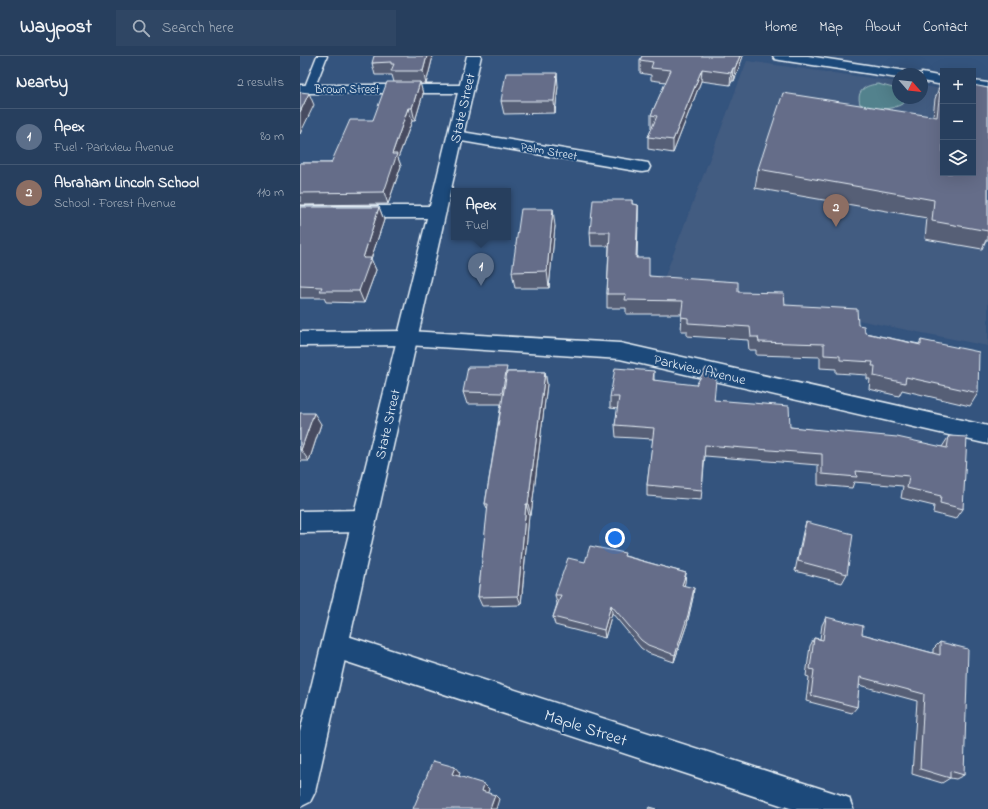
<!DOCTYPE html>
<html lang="en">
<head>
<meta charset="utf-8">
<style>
	body { margin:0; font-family:"Indie Flower",sans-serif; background:#2f4664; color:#f1f3f6 }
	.controls { position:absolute; right:12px; top:12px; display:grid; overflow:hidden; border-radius:0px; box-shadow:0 4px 16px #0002 }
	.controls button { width:36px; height:36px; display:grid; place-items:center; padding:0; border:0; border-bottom:1px solid #435873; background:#273f5e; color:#f1f3f6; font:20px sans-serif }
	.compass { position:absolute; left:592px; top:12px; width:36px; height:36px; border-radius:50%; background:#273f5e; box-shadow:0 4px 16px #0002; rotate:117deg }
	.you { position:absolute; left:315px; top:482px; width:14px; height:14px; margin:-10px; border:3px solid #fff; border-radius:50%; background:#1a73e8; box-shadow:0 0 0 6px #1a73e833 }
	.badge { display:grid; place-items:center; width:26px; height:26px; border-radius:50%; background:#ea580c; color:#fff; font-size:13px; font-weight:700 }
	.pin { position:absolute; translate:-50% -33px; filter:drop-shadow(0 1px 2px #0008) }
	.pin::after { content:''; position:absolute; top:21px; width:14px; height:12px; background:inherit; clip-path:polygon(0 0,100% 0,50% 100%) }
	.popup { position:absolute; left:151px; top:132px; width:60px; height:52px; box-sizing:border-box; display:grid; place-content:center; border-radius:0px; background:#273f5e; filter:drop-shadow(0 1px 3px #0005); font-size:13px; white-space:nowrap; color:#a4afbc }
	.popup b { font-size:15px; color:#f1f3f6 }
	.popup::after { content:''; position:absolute; left:50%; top:100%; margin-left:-8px; border:8px solid transparent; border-top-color:#273f5e }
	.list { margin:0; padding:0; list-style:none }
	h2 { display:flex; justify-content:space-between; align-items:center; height:52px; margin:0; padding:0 16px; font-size:17px }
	h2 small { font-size:13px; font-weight:400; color:#a4afbc }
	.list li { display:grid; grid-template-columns:26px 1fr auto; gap:12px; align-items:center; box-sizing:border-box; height:56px; padding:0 16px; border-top:1px solid #435873 }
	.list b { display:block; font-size:15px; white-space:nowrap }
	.list p { margin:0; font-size:13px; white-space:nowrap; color:#a4afbc }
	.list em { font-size:13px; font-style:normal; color:#a4afbc }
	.icon { flex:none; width:22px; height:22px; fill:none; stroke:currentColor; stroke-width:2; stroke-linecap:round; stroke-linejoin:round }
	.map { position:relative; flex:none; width:688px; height:753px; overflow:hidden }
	header { display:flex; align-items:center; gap:24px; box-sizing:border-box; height:56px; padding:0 20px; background:#273f5e; border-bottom:1px solid #435873 }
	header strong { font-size:19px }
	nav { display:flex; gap:22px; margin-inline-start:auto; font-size:14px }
	.search { width:280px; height:36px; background:#2f4664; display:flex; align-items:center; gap:10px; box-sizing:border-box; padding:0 14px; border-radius:0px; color:#a4afbc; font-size:15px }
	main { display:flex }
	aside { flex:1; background:#273f5e }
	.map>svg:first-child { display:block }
	.built { fill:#435c81 }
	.green { fill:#52828d; stroke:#9dbac2 }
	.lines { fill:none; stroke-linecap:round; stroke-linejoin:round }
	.service-casing { stroke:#e8f1f8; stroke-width:3 }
	.minor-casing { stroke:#e8f1f8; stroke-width:3 }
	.primary-casing { stroke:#e8f1f8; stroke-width:3 }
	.service { fill:#1f4a7a; fill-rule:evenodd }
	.minor { fill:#1f4a7a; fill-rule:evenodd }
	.primary { fill:#1f4a7a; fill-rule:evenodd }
	.wall { fill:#575e76; stroke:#e8f1f8 }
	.shaded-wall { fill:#474c60; stroke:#e8f1f8 }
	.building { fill:#656d89; stroke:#e8f1f8 }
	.labels { text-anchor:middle; stroke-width:4; stroke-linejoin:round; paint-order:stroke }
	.far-street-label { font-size:12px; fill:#e8f1f8; stroke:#1f4a7a }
	.street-label { font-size:14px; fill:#e8f1f8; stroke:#1f4a7a }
	.near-street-label { font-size:17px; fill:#e8f1f8; stroke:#1f4a7a }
</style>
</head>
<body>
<header>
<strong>Waypost</strong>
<div class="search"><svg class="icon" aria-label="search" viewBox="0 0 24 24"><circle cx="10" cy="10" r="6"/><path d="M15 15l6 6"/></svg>Search here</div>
<nav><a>Home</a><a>Map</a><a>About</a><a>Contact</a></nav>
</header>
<main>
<aside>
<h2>Nearby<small>2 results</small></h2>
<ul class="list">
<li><span class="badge" style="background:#5c6f8a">1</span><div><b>Apex</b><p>Fuel · Parkview Avenue</p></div><em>80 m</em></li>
<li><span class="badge" style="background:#8d6e63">2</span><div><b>Abraham Lincoln School</b><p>School · Forest Avenue</p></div><em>110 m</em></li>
</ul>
</aside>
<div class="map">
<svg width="688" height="753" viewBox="0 0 688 753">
	<rect width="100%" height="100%" fill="#34547e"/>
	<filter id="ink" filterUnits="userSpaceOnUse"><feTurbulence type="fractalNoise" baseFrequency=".025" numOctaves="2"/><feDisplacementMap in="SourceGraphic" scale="8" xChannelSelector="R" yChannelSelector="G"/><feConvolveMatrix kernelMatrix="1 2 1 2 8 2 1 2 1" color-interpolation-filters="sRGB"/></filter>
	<g filter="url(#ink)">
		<path class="built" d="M 447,5 L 598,26 L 598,42 L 622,42 L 622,30 L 643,33 L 643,117 L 673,117 L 688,39 L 688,290 L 363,225 Z"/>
		<path class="green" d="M 578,28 L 597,33 L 598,42 L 604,42 L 604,47 C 591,55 574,54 560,48 C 556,34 566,29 578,28 Z"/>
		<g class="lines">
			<g class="service-casing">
				<path id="service" d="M 17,0 L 27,0 L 14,33 L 13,35 L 5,35 L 4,33 Z"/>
			</g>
			<g class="minor-casing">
				<g id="minor">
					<path d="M 473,0 L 508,0 L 600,14 L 605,15 L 607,18 L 598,18 L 598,22 L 480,4 L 475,3 Z"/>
					<path d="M 622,17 L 643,21 L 643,29 L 622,25 L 622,18 L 617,18 Z"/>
					<path d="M 673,25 L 688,27 L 688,35 L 673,33 Z"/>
					<path d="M 0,29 L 167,29 L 172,30 L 174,33 L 172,36 L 167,37 L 0,37 Z"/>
					<path d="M 156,75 L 348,107 L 350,111 L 348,115 L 342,116 L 150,83 L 148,80 L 150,77 Z"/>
					<path d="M 0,150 L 137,150 L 143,152 L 146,156 L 143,160 L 137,162 L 0,162 Z"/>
					<path d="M 108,275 L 320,287 L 688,370 L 688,388 L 320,303 L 108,289 L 0,290 L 0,276 Z"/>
					<path d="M 64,454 L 72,458 L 76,465 L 72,472 L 64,476 L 0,477 L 0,455 Z"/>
					<path d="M 35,576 L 538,738 L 549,742 L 553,753 L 493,753 L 35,602 L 26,598 L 22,589 L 26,580 Z"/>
				</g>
			</g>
			<g class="primary-casing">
				<path id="primary" d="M 167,0 L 181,0 L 15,736 L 10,746 L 0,751 L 0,676 Z"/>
			</g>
			<use href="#service" class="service"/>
			<use href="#minor" class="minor"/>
			<use href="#primary" class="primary"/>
		</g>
		<g class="wall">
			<path d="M 133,0 L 126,28 L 120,28 L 123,38 L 115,65 L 112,65 L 98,102 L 101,110 L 88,148 L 0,149 L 0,107 L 31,107 L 73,64 L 94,26 L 92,19 L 75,19 L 72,7 Z"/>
			<path d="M 342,0 L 443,0 L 434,25 L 432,25 L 430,29 L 401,25 L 373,97 L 348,93 L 348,81 L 352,72 L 351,72 L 351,59 L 366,26 L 351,24 L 351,19 L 340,17 L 340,4 Z"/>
			<path d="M 641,25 L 688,32 L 688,184 L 686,184 L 682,193 L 625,183 L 627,162 L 455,132 L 458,113 L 633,60 L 635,43 Z"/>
			<path d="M 258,30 L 255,57 L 204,58 L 201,45 Z"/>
			<path d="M 332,144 L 332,148 L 338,149 L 338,162 L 337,202 L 349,220 L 438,236 L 558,269 L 565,277 L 619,288 L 621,284 L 678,337 L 670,350 L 602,334 L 599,340 L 569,333 L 570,323 L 567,323 L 567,319 L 536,317 L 536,313 L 520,312 L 520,301 L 456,299 L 456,294 L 449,294 L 448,284 L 387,280 L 387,275 L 381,275 L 382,258 L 326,258 L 326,252 L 307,252 L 307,238 L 309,190 L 291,190 L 290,176 Z"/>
			<path d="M 0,151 L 79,151 L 84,164 L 71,203 L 76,214 L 64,247 L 26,246 L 24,242 L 0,242 Z"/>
			<path d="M 255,170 L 249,232 L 215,232 L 212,216 Z"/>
			<path d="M 354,315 L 354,324 L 414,344 L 490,371 L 642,391 L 649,380 L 663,453 L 656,463 L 633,457 L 634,450 L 601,442 L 603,430 L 554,426 L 552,432 L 518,429 L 518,409 L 405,400 L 401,444 L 347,440 L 347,429 L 353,383 L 316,381 L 315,369 L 318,353 L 310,352 L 310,341 Z"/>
			<path d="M 208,316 L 245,316 L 247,328 L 231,459 L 229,459 L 221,549 L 182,550 L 178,541 L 188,454 L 185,448 L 201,348 L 167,348 L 163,336 Z"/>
			<path d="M 0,357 L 21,368 L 9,405 L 0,405 Z"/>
			<path d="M 506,466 L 547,518 L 542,527 L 495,515 L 503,476 Z"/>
			<path d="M 325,500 L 386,517 L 384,529 L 393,541 L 387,568 L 374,606 L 348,597 L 341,592 L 312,557 L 305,582 L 255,569 L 253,561 L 257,548 L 255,539 L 285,506 Z"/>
			<path d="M 526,561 L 562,578 L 633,597 L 633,593 L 640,586 L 664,719 L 656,723 L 650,722 L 642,727 L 612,718 L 617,645 L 559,629 L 557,651 L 552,657 L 506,645 L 509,621 L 506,620 L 510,590 L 514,582 L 520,583 L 522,569 Z"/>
		</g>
		<g class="shaded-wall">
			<path d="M 127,0 L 133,0 L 126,28 L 123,15 Z"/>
			<path d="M 440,0 L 443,0 L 434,25 L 435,12 Z"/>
			<path d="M 433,12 L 432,25 L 430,29 L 431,17 Z"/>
			<path d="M 402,13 L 401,25 L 373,97 L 373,84 Z"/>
			<path d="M 257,17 L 258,30 L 255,57 L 254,45 Z"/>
			<path d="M 120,26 L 123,38 L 115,65 L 112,52 Z"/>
			<path d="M 9,37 L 14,49 L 0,78 L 0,56 Z"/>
			<path d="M 108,52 L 112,65 L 98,102 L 101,110 L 88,148 L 84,136 L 92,98 Z"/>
			<path d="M 338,149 L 338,162 L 336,216 L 336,202 Z"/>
			<path d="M 79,151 L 84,164 L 71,203 L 76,214 L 64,247 L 59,235 L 63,202 Z"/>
			<path d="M 253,153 L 255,170 L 249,232 L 247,215 Z"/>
			<path d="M 245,316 L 247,328 L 231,459 L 228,448 Z"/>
			<path d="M 14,357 L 21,368 L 9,405 L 1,394 Z"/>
			<path d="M 226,448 L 229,459 L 221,549 L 218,540 Z"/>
			<path d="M 386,517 L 385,527 L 381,538 L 382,529 Z"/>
			<path d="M 394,532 L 393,541 L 387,568 L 374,606 L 375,599 Z"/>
			<path d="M 311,549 L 312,557 L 305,582 L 304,574 Z"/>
			<path d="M 155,711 L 160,717 L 158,723 L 152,718 Z"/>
			<path d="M 184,728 L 189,733 L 187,739 L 182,735 Z"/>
			<path d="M 195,739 L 199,743 L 196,753 L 190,753 Z"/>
		</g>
		<g class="building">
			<path d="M 74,0 L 127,0 L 123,15 L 91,15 L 94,8 L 91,8 L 91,6 L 72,7 Z"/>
			<path d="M 342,0 L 440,0 L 435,12 L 433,12 L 431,17 L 402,13 L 373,84 L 348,81 L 357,60 L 351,59 L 371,14 L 351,12 L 353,6 L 340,4 Z"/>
			<path d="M 206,17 L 257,17 L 254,45 L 201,45 Z"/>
			<path d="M 641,25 L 643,25 L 643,117 L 673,117 L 673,29 L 688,32 L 688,175 L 632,165 L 634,144 L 458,113 L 483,37 L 637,61 Z"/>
			<path d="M 87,26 L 120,26 L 112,52 L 108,52 L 92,98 L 97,98 L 84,136 L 0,137 L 0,107 L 31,107 L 50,64 L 73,64 Z"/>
			<path d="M 0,36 L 9,37 L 0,56 Z"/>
			<path d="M 293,144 L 332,144 L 332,148 L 338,149 L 336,202 L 349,202 L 349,220 L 438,226 L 438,236 L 484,237 L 485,249 L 557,253 L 558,269 L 564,270 L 565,277 L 621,289 L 621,284 L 679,296 L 678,337 L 606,321 L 605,327 L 574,320 L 575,310 L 572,310 L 573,306 L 540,304 L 540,300 L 524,299 L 524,288 L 459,286 L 458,281 L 451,281 L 450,271 L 388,267 L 388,262 L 381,261 L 383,245 L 325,244 L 326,238 L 307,238 L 310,176 L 290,176 Z"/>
			<path d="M 0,151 L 79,151 L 63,202 L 71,202 L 59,235 L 20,235 L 22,231 L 0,230 Z"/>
			<path d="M 221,153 L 253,153 L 247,215 L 212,216 Z"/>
			<path d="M 168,311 L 207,311 L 202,337 L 163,336 Z"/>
			<path d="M 315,312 L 354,315 L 353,324 L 396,329 L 406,312 L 417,315 L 414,344 L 489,350 L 490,371 L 597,381 L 647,392 L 649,380 L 667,381 L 663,453 L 640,447 L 641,440 L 607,432 L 609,420 L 556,415 L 557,421 L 522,418 L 522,398 L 405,389 L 402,434 L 347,429 L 354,372 L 315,369 L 319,341 L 310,341 Z"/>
			<path d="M 207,316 L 245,316 L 228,448 L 226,448 L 218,540 L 178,541 L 188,448 L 185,448 Z"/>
			<path d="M 0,357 L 14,357 L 1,394 L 0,394 Z"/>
			<path d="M 506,466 L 553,478 L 547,518 L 498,505 Z"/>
			<path d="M 290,490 L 325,497 L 324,500 L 386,517 L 382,529 L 394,532 L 388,559 L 375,599 L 348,589 L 341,584 L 311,549 L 304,574 L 253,561 L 261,539 L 255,539 L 268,502 L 285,506 Z"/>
			<path d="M 526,561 L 563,570 L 562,578 L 640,599 L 640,586 L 668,593 L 664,719 L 650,715 L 650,722 L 620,713 L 624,638 L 560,621 L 557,651 L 511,639 L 514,614 L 510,613 L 514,582 L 523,584 Z"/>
			<path d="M 133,705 L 155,711 L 152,718 L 184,728 L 182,735 L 195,739 L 190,753 L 113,753 Z"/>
			<path d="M 349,751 L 356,753 L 348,753 Z"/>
		</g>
	</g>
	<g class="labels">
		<g class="far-street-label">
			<text x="47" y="37">Brown Street</text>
			<text transform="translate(249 95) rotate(10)" y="4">Palm Street</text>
		</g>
		<g class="street-label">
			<text transform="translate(162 52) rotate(-77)" y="5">State Street</text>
			<text transform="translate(400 313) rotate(13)" y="5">Parkview Avenue</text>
			<text transform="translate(87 368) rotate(-77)" y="5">State Street</text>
		</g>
		<g class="near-street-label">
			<text transform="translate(286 671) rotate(18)" y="6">Maple Street</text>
		</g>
	</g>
</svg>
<div class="controls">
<button>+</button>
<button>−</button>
<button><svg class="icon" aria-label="layers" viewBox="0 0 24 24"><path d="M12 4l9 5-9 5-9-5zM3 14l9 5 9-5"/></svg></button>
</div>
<svg class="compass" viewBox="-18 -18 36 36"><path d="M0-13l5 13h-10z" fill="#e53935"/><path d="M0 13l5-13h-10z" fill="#a4afbc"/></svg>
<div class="you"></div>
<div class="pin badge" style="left:181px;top:230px;background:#5c6f8a">1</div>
<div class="popup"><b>Apex</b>Fuel</div>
<div class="pin badge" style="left:536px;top:171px;background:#8d6e63">2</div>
</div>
</main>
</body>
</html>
